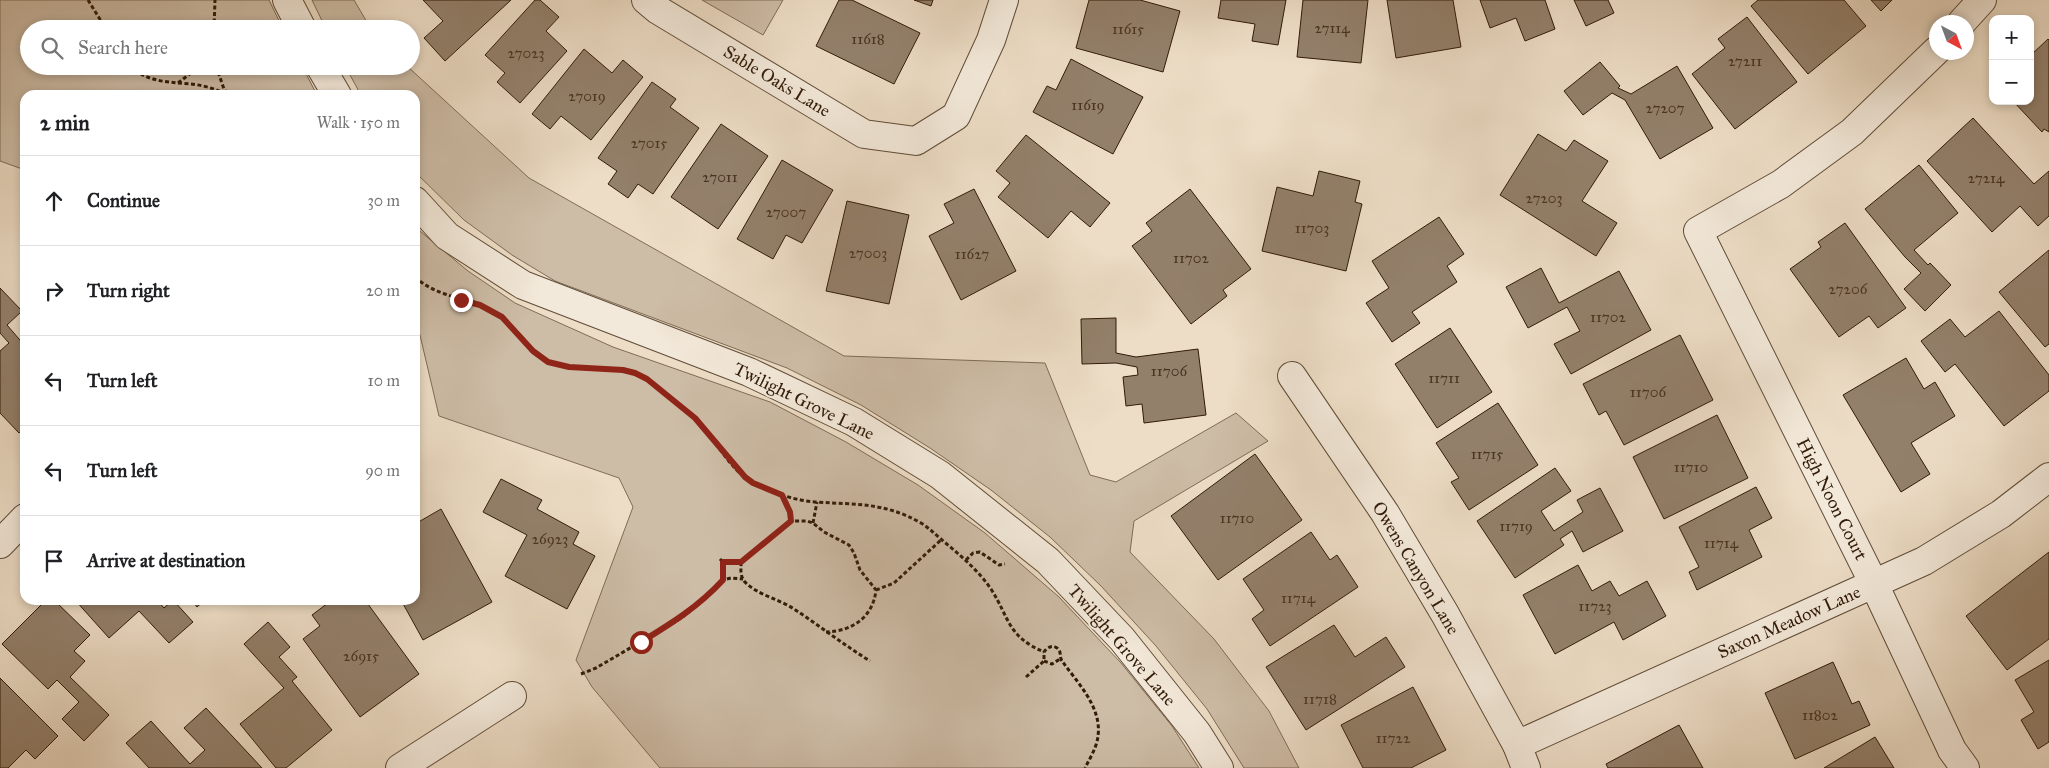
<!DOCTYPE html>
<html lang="en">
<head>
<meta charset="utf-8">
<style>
	body { margin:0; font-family:"IM FELL Great Primer",serif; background:#f6f6f6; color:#202124 }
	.controls { position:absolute; right:15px; top:15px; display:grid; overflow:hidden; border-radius:10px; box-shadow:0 2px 8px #0003 }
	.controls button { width:45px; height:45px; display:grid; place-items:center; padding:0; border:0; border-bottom:1px solid #e0e0e0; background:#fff; color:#202124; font:25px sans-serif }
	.compass { position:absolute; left:1929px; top:15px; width:45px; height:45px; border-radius:50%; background:#fff; box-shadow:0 2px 8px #0003; rotate:139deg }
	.stop { position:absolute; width:15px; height:15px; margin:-11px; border:4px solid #8f2418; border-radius:50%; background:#fff }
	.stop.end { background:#8f2418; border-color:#fff; box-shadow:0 1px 5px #0008 }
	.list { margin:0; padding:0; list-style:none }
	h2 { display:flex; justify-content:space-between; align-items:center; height:65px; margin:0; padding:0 20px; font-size:21px }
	h2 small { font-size:16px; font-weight:400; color:#757577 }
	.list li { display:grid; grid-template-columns:32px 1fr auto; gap:15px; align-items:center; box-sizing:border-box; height:90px; padding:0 20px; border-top:1px solid #e0e0e0 }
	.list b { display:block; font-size:19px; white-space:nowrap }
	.list em { font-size:16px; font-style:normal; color:#757577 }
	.icon { flex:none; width:28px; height:28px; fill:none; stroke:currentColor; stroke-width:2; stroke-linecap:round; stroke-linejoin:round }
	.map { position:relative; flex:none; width:2049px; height:768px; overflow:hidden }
	.search { position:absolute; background:#fff; box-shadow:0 2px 8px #0003; left:20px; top:20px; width:400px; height:55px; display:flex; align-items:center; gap:12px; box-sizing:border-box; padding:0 18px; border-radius:28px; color:#757577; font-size:19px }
	.panel { position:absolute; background:#fff; box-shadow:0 2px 8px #0003; left:20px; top:90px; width:400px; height:515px; border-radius:15px }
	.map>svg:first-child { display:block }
	.green { fill:#cdbca6; stroke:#7f6c57 }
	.building { fill:#93806b; stroke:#311b08 }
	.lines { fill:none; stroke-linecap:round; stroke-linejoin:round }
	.minor-casing { stroke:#604c38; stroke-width:30 }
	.tertiary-casing { stroke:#604c38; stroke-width:30 }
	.path { stroke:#311b08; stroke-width:3; stroke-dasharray:4 2.5; stroke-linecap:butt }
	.minor { stroke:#f3e9da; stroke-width:28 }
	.tertiary { stroke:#f3e9da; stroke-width:28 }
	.route { stroke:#8f2418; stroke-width:6 }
	.labels { text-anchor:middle; stroke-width:4; stroke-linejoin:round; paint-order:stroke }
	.number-label { font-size:15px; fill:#4a3421 }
	.street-label { font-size:18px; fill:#311b08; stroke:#f3e9da }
</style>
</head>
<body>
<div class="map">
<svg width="2049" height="768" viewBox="0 0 2049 768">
	<rect width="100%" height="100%" fill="#edddc6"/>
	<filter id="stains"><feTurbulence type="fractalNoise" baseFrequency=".004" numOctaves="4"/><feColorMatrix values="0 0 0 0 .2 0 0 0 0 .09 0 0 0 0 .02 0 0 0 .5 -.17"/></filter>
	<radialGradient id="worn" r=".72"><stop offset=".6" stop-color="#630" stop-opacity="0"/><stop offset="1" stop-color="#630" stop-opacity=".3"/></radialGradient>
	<g class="green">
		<path d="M 0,0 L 269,0 L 283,29 L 29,29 L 29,66 L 302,66 L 317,95 L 25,95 L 25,170 L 0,161 Z"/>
		<path d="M 312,0 L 354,0 L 371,29 L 326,29 Z"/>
		<path d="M 702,0 L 783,0 L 763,35 Z"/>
		<path d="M 345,66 L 407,66 L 529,178 L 844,356 L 1045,363 L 1090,475 L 1116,482 L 1236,413 L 1268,441 L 1134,521 L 1130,552 L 1214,639 L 1269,711 L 1299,768 L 1244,768 L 1207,709 L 1156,646 L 1101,586 L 1050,537 L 991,490 L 930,448 L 861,405 L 787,368 L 555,281 L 512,255 L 464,220 L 415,172 L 415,95 L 361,95 Z"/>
		<path d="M 415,227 L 468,271 L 515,303 L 613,347 L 770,402 L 846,442 L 918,485 L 985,533 L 1059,597 L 1121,663 L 1172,726 L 1199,768 L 660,768 L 592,687 L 576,660 L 633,507 L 619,478 L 439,416 L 415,314 Z"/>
	</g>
	<g class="building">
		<path d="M 423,0 L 511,0 L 445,61 L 424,38 L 443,21 Z"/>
		<path d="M 535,0 L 540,0 L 559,17 L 546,31 L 567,51 L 520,103 L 497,82 L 505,73 L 485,55 Z"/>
		<path d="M 839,0 L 852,0 L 920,33 L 894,84 L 816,46 Z"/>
		<path d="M 914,0 L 933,0 L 931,6 Z"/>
		<path d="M 1089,0 L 1140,0 L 1180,11 L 1163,72 L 1076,48 Z"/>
		<path d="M 1221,0 L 1286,0 L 1278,45 L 1252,41 L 1255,24 L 1218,18 Z"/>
		<path d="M 1303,0 L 1368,0 L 1361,63 L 1297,57 Z"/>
		<path d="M 1387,0 L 1453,0 L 1461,47 L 1396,58 Z"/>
		<path d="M 1480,0 L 1545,0 L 1555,29 L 1525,41 L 1516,18 L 1490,28 Z"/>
		<path d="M 1574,0 L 1608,0 L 1614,13 L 1586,26 Z"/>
		<path d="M 1758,0 L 1844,0 L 1866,26 L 1808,74 L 1751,6 Z"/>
		<path d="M 1871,0 L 1892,0 L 1881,11 Z"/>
		<path d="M 1747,17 L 1797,82 L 1735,129 L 1692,74 L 1725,48 L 1718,39 Z"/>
		<path d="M 2048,39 L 2049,40 L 2049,132 L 2044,129 L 2042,132 L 2013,101 L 2030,101 L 2030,56 Z"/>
		<path d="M 584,49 L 612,73 L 623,60 L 643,77 L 591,140 L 561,116 L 550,129 L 532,114 Z"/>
		<path d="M 1071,59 L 1143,97 L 1113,154 L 1033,112 L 1047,86 L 1056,90 Z"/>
		<path d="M 1600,62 L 1620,86 L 1618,88 L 1631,94 L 1677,66 L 1713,128 L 1660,159 L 1625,100 L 1612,93 L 1583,115 L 1564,91 Z"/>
		<path d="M 652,82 L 676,99 L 670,107 L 699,128 L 653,194 L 638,184 L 628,198 L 608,184 L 617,171 L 598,158 Z"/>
		<path d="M 1973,118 L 2034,184 L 2049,171 L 2049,216 L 2038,226 L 2020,206 L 1992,232 L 1927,161 Z"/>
		<path d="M 721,124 L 768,156 L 718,229 L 671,197 Z"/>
		<path d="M 1538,134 L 1566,151 L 1574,140 L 1608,161 L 1582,201 L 1617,223 L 1596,256 L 1500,195 Z"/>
		<path d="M 1026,135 L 1110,203 L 1090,227 L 1071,211 L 1048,238 L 998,197 L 1010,183 L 996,171 Z"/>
		<path d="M 782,160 L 833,190 L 802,243 L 786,235 L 773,259 L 737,239 Z"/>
		<path d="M 1919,165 L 1958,213 L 1914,250 L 1928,265 L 1930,263 L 1951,285 L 1925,311 L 1904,289 L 1921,273 L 1905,257 L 1865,209 Z"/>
		<path d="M 1319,171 L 1360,181 L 1355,202 L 1362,204 L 1346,271 L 1262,251 L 1277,187 L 1313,196 Z"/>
		<path d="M 974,189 L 1016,271 L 961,300 L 929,236 L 954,223 L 944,204 Z"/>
		<path d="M 1190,189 L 1251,269 L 1223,290 L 1227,296 L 1191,324 L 1132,246 L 1152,231 L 1146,223 Z"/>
		<path d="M 847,201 L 909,215 L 889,304 L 826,291 Z"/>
		<path d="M 1439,217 L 1464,254 L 1447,266 L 1457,282 L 1412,312 L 1420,323 L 1392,342 L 1366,303 L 1389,288 L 1372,261 Z"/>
		<path d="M 1845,223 L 1906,308 L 1878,328 L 1869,316 L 1839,337 L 1790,269 L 1821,247 L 1818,242 Z"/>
		<path d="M 2049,250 L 2049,344 L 2045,347 L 1999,292 Z"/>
		<path d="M 1541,268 L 1559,303 L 1619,271 L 1651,330 L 1571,374 L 1554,344 L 1580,331 L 1567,307 L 1528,328 L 1506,287 Z"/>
		<path d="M 0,288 L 22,311 L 7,325 L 25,346 L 25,428 L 19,433 L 0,413 L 0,351 L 9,343 L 0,333 Z"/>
		<path d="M 1999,311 L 2049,375 L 2049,391 L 2004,426 L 1955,364 L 1945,372 L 1921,341 L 1950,319 L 1965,337 Z"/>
		<path d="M 1116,318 L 1116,353 L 1136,357 L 1198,349 L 1206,415 L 1144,423 L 1142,404 L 1126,406 L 1123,377 L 1138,375 L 1137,367 L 1116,363 L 1082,364 L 1081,319 Z"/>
		<path d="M 1450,328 L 1492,392 L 1437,428 L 1395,364 Z"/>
		<path d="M 1680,335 L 1713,400 L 1624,445 L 1606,411 L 1599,415 L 1583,384 Z"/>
		<path d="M 1906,358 L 1924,389 L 1935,382 L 1955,416 L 1911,443 L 1930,474 L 1901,492 L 1843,395 Z"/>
		<path d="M 1498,403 L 1538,465 L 1469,510 L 1451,482 L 1459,478 L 1436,443 Z"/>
		<path d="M 1717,415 L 1748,478 L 1664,519 L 1633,457 Z"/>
		<path d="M 1255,454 L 1302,520 L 1218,580 L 1171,516 Z"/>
		<path d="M 1555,468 L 1571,491 L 1541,511 L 1554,531 L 1583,512 L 1577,500 L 1600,488 L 1623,531 L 1583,552 L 1572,531 L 1560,539 L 1564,545 L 1515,578 L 1477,521 Z"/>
		<path d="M 501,479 L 542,500 L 537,509 L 579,532 L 573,544 L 595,556 L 567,609 L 505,576 L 527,535 L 483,512 Z"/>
		<path d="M 1756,487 L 1772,518 L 1749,530 L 1762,557 L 1697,590 L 1689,572 L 1699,567 L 1679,527 Z"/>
		<path d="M 441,509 L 492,602 L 423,640 L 401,600 L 415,600 L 415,524 Z"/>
		<path d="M 1311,532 L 1330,560 L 1337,555 L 1358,587 L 1270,646 L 1252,619 L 1264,610 L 1243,579 Z"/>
		<path d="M 2049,552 L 2049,639 L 2007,670 L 1966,616 Z"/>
		<path d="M 1578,565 L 1592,591 L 1610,581 L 1619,596 L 1647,581 L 1666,616 L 1623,640 L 1614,622 L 1555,654 L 1523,595 Z"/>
		<path d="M 46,600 L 54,600 L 90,635 L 74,651 L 85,661 L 70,677 L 109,715 L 84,741 L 62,719 L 79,702 L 57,680 L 48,689 L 2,644 Z"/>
		<path d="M 75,600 L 157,600 L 164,608 L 173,600 L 193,622 L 169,643 L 139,611 L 109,638 Z"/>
		<path d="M 192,600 L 205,600 L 197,607 Z"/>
		<path d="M 332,600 L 365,600 L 419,674 L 360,717 L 303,639 L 320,626 L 312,615 Z"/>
		<path d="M 268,622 L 290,647 L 279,657 L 297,677 L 292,681 L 332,730 L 286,768 L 276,768 L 240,724 L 284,688 L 244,644 Z"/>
		<path d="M 1334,625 L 1355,657 L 1386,637 L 1405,667 L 1306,730 L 1266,667 Z"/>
		<path d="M 2049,660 L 2049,742 L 2038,749 L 2021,720 L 2034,712 L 2015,680 Z"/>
		<path d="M 1833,662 L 1852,704 L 1859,701 L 1870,725 L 1795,759 L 1765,693 Z"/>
		<path d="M 0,678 L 58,736 L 35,759 L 26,750 L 8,768 L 0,768 Z"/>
		<path d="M 1413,687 L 1446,750 L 1411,768 L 1363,768 L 1341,725 Z"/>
		<path d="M 206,708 L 262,768 L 149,768 L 126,743 L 151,721 L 190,764 L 205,750 L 184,728 Z"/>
		<path d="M 1679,725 L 1703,768 L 1608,768 L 1606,764 Z"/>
		<path d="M 1875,737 L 1894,768 L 1824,768 Z"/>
	</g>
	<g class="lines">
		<g class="minor-casing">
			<g id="minor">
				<path d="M 646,0 L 658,10 L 864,134 L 916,141 L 956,116 L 991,40 L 1004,0"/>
				<path d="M 1962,22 L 1982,0"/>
				<path d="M 1936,51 L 1852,132 L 1781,184 L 1698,231 L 1874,584 L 1952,750 L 1965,768"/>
				<path d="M 1292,376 L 1385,513 L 1445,614 L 1517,745 L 1526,768"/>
				<path d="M 0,544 L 25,518"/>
				<path d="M 1517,745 L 1924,561 L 2001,514 L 2049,477"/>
				<path d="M 400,768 L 512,696"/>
			</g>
		</g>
		<g class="tertiary-casing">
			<g id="tertiary">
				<path d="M 287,0 L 302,29"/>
				<path d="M 320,66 L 337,95"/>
				<path d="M 415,201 L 447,236 L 523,285 L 749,372 L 854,422 L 940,475 L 1048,561 L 1122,639 L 1197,733 L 1219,768"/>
			</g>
		</g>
		<g class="path">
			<path d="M 88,0 L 106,29"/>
			<path d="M 214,29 L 215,0"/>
			<path d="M 130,66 C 147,82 168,82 190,84 C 203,85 216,89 228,95"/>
			<path d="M 216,66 L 224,89 L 229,95"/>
			<path d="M 178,83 L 200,66"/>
			<path d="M 415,277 C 440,300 475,297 501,317 C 520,332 532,359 556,365 C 586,372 619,363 647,379 C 657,385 665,393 674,401 C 684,411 696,418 705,429 C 720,447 733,473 754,483 C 773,493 796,501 817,502 C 857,505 884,502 921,523 C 929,528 935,534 942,540 C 960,555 978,570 991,589 C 1010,619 1007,636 1044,652"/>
			<path d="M 783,495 L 790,513 L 791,521"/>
			<path d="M 813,523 L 817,502"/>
			<path d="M 720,559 L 723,562 L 741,562 L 791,521 L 807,521 L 813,523 L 824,532 L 849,545 L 854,553 L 860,570 L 876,590 C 873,617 853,631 826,632"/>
			<path d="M 966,560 L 973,553 L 980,552 L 999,565 L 1005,564"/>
			<path d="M 723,562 L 723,580"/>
			<path d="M 741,562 C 741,569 740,575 744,581 C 757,595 779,599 794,609 C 820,626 844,645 870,661"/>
			<path d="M 876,590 L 894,583 L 941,540"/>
			<path d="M 1044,661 L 1052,664 L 1060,659"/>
			<path d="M 581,674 L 596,668 L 678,620 L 688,613 L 723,580 L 731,578 L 743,579"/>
			<path d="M 1026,677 L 1044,661 L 1044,652 C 1047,648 1052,644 1057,648 C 1062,651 1059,657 1062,661 C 1077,682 1102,707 1098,736 C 1097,747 1090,758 1085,768"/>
		</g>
		<use href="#minor" class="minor"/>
		<use href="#tertiary" class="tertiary"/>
	</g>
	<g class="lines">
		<path class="route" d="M 461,300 L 480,305 L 502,317 L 533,351 L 548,362 L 569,367 L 623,370 L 635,373 L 647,379 L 695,418 L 745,477 L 753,483 L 782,495 L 790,512 L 791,521 L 741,562 L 723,562 L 723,580 C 698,607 672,623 641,642"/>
	</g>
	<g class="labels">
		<g class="number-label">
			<text x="1332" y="33">27114</text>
			<text x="1128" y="34">11615</text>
			<text x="868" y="44">11618</text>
			<text x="526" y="58">27023</text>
			<text x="1745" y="66">27211</text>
			<text x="587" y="101">27019</text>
			<text x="1088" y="110">11619</text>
			<text x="1665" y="113">27207</text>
			<text x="649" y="148">27015</text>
			<text x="720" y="182">27011</text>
			<text x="1986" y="183">27214</text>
			<text x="1544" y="203">27203</text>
			<text x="786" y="217">27007</text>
			<text x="1312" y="233">11703</text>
			<text x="868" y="258">27003</text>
			<text x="972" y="259">11627</text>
			<text x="1191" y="263">11702</text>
			<text x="1848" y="294">27206</text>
			<text x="1608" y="322">11702</text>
			<text x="1169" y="376">11706</text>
			<text x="1444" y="383">11711</text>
			<text x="1648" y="397">11706</text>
			<text x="1487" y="459">11715</text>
			<text x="1691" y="472">11710</text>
			<text x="1237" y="523">11710</text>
			<text x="1516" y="531">11719</text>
			<text x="550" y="544">26923</text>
			<text x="1721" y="548">11714</text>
			<text x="1298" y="603">11714</text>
			<text x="1595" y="611">11723</text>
			<text x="361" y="661">26915</text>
			<text x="1320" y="704">11718</text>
			<text x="1820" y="720">11802</text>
			<text x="1393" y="743">11722</text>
		</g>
		<g class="street-label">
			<text transform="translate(777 81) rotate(31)" y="6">Sable Oaks Lane</text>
			<text transform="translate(804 401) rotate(26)" y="6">Twilight Grove Lane</text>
			<text transform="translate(1832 499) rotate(63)" y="6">High Noon Court</text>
			<text transform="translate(1416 568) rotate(59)" y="6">Owens Canyon Lane</text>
			<text transform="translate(1789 622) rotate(-24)" y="6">Saxon Meadow Lane</text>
			<text transform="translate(1122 645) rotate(49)" y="6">Twilight Grove Lane</text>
		</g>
	</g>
	<rect width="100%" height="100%" filter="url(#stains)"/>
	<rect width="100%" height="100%" fill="url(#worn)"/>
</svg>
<div class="controls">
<button>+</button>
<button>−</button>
</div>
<svg class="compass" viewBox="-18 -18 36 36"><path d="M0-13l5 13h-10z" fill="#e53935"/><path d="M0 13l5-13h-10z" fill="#757577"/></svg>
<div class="stop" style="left:641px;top:642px"></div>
<div class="stop end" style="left:461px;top:300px"></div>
<div class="search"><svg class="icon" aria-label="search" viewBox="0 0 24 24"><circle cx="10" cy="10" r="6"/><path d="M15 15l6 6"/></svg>Search here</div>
<section class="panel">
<h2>2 min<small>Walk · 150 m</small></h2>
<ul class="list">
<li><svg class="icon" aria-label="ahead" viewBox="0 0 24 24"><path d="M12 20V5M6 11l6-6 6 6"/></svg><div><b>Continue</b></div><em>30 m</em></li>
<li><svg class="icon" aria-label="right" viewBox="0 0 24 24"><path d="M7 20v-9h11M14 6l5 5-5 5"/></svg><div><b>Turn right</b></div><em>20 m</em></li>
<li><svg class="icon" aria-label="left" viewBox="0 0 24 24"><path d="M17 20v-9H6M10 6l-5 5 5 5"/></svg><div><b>Turn left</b></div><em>10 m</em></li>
<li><svg class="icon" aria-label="left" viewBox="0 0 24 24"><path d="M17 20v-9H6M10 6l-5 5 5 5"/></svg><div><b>Turn left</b></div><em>90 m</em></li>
<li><svg class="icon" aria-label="arrive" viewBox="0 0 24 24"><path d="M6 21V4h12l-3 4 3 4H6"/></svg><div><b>Arrive at destination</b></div></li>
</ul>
</section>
</div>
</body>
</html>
